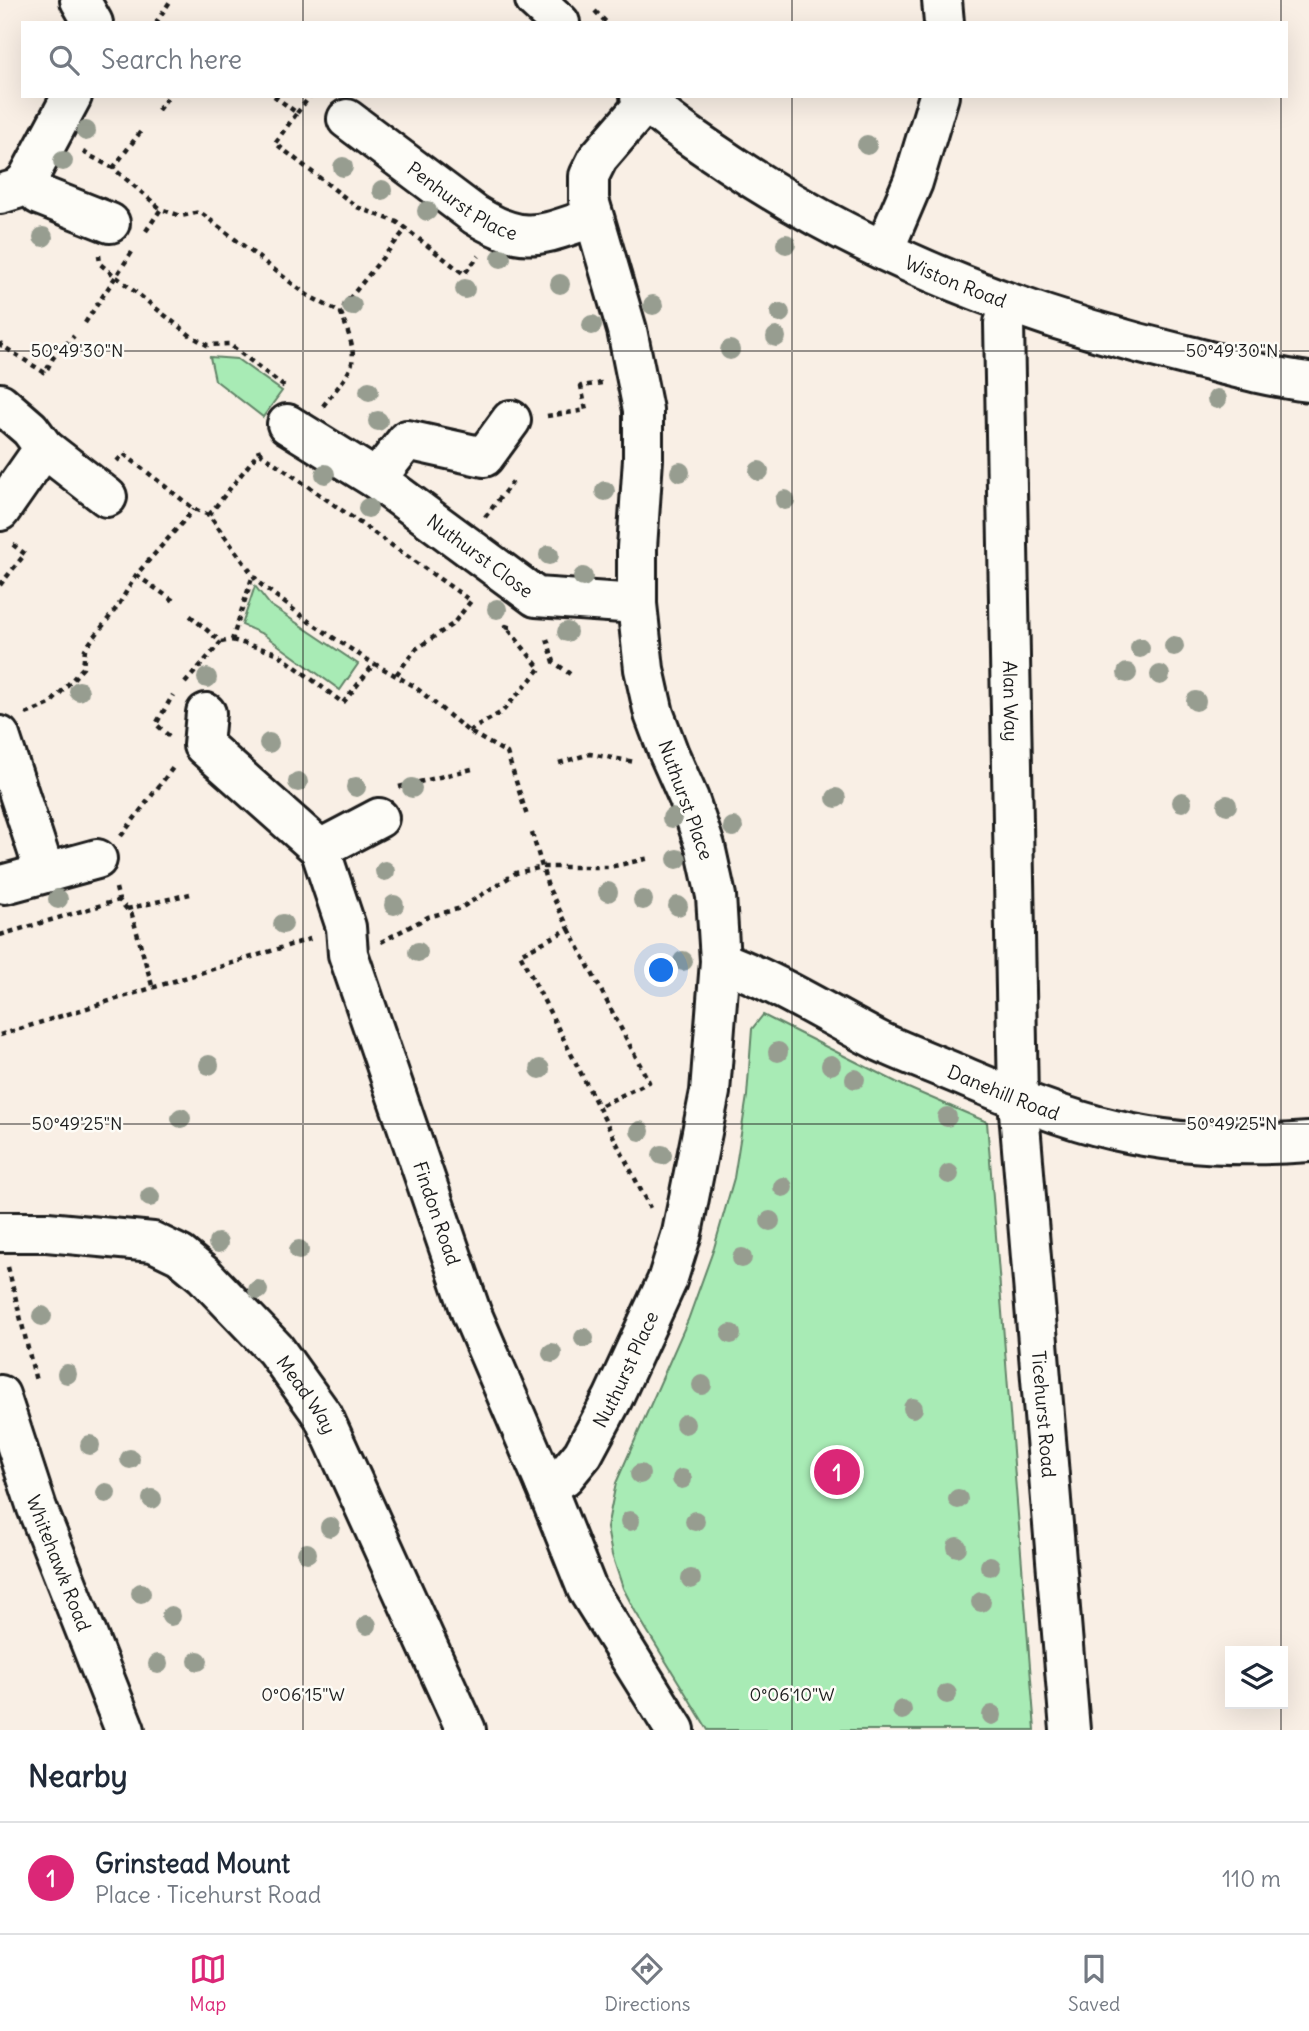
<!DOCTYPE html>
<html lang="en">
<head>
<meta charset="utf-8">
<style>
	body { margin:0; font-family:Delius,sans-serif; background:#f6f6f7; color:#1f2937 }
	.controls { position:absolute; right:21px; bottom:21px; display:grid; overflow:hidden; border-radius:0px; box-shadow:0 7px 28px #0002 }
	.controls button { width:63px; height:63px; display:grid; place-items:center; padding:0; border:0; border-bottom:2px solid #e0e1e3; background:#fff; color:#1f2937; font:35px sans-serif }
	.you { position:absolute; left:662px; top:971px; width:24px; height:24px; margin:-18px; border:5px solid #fff; border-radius:50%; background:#1a73e8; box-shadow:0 0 0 10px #1a73e833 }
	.badge { display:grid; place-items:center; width:46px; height:46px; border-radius:50%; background:#db2777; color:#fff; font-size:23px; font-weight:700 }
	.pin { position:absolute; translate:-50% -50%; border:4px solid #fff; box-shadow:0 2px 7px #0006 }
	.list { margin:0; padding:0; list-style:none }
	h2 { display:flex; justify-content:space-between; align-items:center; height:91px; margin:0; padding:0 28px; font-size:30px }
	h2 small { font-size:23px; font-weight:400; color:#747a83 }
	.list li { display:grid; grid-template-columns:46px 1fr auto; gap:21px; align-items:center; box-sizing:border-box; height:112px; padding:0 28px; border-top:2px solid #e0e1e3 }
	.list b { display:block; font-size:26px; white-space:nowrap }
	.list p { margin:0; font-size:23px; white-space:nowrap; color:#747a83 }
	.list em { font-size:23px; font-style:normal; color:#747a83 }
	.icon { flex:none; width:38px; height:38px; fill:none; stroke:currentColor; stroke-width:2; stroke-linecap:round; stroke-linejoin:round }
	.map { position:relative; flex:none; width:1309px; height:1730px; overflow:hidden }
	.search { position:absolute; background:#fff; box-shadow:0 7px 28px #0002; left:21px; right:21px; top:21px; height:77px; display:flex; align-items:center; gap:18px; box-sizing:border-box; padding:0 24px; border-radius:0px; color:#747a83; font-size:26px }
	.sheet { height:203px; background:#fff }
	nav { display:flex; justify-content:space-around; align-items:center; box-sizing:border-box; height:98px; border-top:2px solid #e0e1e3; background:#fff; font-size:19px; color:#747a83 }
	nav a { display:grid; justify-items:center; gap:4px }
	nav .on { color:#db2777 }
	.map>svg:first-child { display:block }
	.green { fill:#a8ebb5; stroke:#628468; stroke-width:2 }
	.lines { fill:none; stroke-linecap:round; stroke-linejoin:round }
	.minor-casing { stroke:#1c1c1c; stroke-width:44 }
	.path { stroke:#1c1c1c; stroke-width:4.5; stroke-dasharray:5 5; stroke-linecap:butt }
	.minor { stroke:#fdfcf7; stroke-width:38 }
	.tree { fill:#979d90 }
	.ticks { fill:none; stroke:#1c1c1c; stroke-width:2; stroke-opacity:0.45 }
	.labels { text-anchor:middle; stroke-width:5; stroke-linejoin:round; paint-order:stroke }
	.street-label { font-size:19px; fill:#1c1c1c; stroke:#fdfcf7 }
	.ticks-label { font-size:18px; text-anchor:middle; fill:#1c1c1c; stroke:#fdfcf7; stroke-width:5; stroke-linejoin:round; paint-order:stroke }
</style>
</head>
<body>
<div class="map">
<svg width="1309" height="1730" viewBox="0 0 1309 1730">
	<rect width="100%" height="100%" fill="#f9efe5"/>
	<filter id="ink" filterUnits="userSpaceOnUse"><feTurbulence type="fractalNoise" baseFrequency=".0143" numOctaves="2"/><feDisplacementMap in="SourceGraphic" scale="14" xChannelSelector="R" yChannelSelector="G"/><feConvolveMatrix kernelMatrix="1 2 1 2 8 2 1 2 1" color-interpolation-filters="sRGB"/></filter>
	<g filter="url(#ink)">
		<g class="green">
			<path d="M 210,357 L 237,359 L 282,391 L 263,417 L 215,380 Z"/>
			<path d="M 255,586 L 270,605 L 358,664 L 340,690 L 263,634 L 242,625 Z"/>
			<path d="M 763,1015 L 906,1087 L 987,1122 L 1035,1730 L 708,1730 L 635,1611 L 623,1588 L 612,1555 L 607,1528 L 616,1483 L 688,1320 L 714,1248 L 734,1178 L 747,1096 L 752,1029 Z"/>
		</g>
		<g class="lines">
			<g class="minor-casing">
				<g id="minor">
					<path d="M 80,0 L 93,23"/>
					<path d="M 535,0 L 560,23"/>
					<path d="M 942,0 L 944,23"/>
					<path id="s1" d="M 640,96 C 667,122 698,142 729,163 C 867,256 1023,316 1185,355 C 1225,365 1268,377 1309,382"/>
					<path id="s2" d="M 347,119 L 475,215 C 525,246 540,235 592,218"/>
					<path d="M 27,180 L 39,195 L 110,223"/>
					<path d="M 0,194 L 17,189 L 27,180 L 72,96"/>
					<path d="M 884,250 L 913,182 L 939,96"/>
					<path id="s3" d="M 1012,306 L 1004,323 L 1018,1100 L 1070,1730"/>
					<path d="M 0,403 L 30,429 L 44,448 L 0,511"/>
					<path id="s4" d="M 287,424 L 376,479 L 536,597 L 637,604"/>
					<path d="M 44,448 L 107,497"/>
					<path d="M 376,479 L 407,440 L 484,457 L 511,420"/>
					<path id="s5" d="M 206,713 L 203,745 L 320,849 L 346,927 L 348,954 L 471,1312 L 545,1484 L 587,1589 L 675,1730"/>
					<path d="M 0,736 L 45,873"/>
					<path d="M 320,849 L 379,818"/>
					<path d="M 5,884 L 97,859"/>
					<path id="s6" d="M 720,961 C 777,982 828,1015 881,1042 C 907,1054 934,1064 960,1075 C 1010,1096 1061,1118 1114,1130 C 1179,1145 1243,1147 1309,1142"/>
					<path id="s7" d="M 0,1232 L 47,1232 L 153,1242 L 180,1255 L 204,1275 L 275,1349 L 323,1416 L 466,1730"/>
					<path id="s8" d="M 0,1395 L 37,1508 L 125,1730"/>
					<path id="s9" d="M 545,1484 L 564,1477 L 583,1454 L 613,1398 L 667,1281 L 682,1233 L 710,1092 L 720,961 L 716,896 L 705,846 L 689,799 L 669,754 L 654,714 L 644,669 L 637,604 L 637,548 L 643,459 L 643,410 L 627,330 L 589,200 L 589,176 L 598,158 L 646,102"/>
				</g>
			</g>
			<g class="path">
				<path d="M 595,11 L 607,23"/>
				<path d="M 159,23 L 157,21 L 171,0"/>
				<path d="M 274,96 L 297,113 L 275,143 L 357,207 L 397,222 L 464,274 L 479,256"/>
				<path d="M 158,110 L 169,96"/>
				<path d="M 297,113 L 310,96"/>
				<path d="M 83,152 L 113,168 L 161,209"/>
				<path d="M 113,168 L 142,130"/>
				<path d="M 146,231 L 161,209 L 181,216 L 200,212 L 307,295 L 341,313"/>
				<path d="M 99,255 L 100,264 L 191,336 L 207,345 L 229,344 L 286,388"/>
				<path d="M 85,323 L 132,252"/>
				<path d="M 0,342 L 1,345 L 45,373 L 53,358 L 74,336"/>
				<path d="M 323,406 C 356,364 361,365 341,313 L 345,304 L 406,229"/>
				<path d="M 547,416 L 586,410 L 581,386 L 602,383"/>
				<path d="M 259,452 L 471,601 L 453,624 L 416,649 L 396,675"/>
				<path d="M 117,461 L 124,454 L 194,509 L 209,515 L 259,583 L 311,623 L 366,659 L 414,686 L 468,731 L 507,753 L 527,816"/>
				<path d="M 209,515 L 259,452 L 258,449"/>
				<path d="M 485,517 L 514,480"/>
				<path d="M 136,575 L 174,601"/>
				<path d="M 0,585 L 25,554 L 12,544"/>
				<path d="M 547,639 L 554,662 L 570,674"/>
				<path d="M 232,640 L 277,653 L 343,703 L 374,664"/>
				<path d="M 221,642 L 232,640 L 253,575"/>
				<path d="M 185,683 L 221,642 L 188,614"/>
				<path d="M 26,714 L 50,704 L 83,668 L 85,649 L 118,606 L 136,575 L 194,509"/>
				<path d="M 469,731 L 502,712 L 540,669 L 506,626 L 514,629"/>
				<path d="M 169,736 L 156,724 L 173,695"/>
				<path d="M 559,763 L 590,754 L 635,762"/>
				<path d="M 399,787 L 472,769"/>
				<path d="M 532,833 L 548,887 L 569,929 L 520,954 L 650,1208"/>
				<path d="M 121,836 L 175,765"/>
				<path d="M 116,888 L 119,900 L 132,915 L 153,989"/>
				<path d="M 127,909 L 190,894"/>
				<path d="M 569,929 L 649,1082 L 598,1107"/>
				<path d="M 0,935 L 119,900"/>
				<path d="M 381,942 L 428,917 L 461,908 L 516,873 L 543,867 L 610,867 L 650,858"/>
				<path d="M 0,1035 L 313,938"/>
				<path d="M 8,1267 L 36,1381"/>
			</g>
			<use href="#minor" class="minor"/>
		</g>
		<g class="tree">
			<circle cx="86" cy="131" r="10"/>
			<circle cx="867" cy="145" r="10"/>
			<circle cx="63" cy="161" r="10"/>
			<circle cx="343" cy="167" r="10"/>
			<circle cx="382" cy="190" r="10"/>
			<circle cx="427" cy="211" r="10"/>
			<circle cx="43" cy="237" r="10"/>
			<circle cx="786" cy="244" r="10"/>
			<circle cx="501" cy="258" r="10"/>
			<circle cx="560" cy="284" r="10"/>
			<circle cx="465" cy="289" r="10"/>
			<circle cx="653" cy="305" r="10"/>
			<circle cx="352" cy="306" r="10"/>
			<circle cx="780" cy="313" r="10"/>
			<circle cx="592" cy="325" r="10"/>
			<circle cx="776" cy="337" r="10"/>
			<circle cx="730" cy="350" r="10"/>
			<circle cx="369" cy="391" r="10"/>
			<circle cx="1217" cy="399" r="10"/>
			<circle cx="378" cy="421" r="10"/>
			<circle cx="759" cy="471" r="10"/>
			<circle cx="680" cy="472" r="10"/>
			<circle cx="325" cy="474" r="10"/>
			<circle cx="605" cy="491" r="10"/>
			<circle cx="785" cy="500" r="10"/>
			<circle cx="368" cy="508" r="10"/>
			<circle cx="549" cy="555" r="10"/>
			<circle cx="583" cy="577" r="10"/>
			<circle cx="497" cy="609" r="10"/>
			<circle cx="567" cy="632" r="10"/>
			<circle cx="1174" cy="646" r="10"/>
			<circle cx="1140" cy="648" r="10"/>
			<circle cx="1127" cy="673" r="10"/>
			<circle cx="1160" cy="675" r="10"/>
			<circle cx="207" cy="678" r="10"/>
			<circle cx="79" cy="691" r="10"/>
			<circle cx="1196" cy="701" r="10"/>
			<circle cx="269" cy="743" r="10"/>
			<circle cx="298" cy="782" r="10"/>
			<circle cx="356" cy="787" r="10"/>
			<circle cx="412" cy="788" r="10"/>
			<circle cx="836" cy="798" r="10"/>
			<circle cx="1182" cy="802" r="10"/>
			<circle cx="1227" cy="805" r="10"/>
			<circle cx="672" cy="818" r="10"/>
			<circle cx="733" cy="827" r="10"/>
			<circle cx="677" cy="859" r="10"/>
			<circle cx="385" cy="871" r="10"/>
			<circle cx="608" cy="892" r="10"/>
			<circle cx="58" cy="899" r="10"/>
			<circle cx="643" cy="900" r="10"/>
			<circle cx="394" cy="905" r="10"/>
			<circle cx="678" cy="906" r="10"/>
			<circle cx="283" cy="924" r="10"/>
			<circle cx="418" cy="952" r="10"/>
			<circle cx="683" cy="961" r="10"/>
			<circle cx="778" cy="1052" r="10"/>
			<circle cx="209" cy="1065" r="10"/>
			<circle cx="831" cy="1065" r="10"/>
			<circle cx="540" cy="1069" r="10"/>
			<circle cx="855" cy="1079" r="10"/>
			<circle cx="947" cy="1117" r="10"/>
			<circle cx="181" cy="1118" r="10"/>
			<circle cx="640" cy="1131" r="10"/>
			<circle cx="662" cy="1155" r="10"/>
			<circle cx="949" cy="1174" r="10"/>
			<circle cx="783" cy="1187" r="10"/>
			<circle cx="150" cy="1197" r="10"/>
			<circle cx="770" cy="1221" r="10"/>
			<circle cx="218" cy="1243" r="10"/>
			<circle cx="299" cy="1250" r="10"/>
			<circle cx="742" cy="1258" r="10"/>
			<circle cx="258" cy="1290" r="10"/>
			<circle cx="42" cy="1316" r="10"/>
			<circle cx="731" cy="1334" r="10"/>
			<circle cx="584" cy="1338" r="10"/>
			<circle cx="552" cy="1353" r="10"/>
			<circle cx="67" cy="1374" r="10"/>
			<circle cx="702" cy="1385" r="10"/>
			<circle cx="913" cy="1408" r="10"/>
			<circle cx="685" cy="1424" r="10"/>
			<circle cx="90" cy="1445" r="10"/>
			<circle cx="130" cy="1459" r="10"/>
			<circle cx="640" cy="1474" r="10"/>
			<circle cx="682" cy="1479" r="10"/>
			<circle cx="106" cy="1493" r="10"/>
			<circle cx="152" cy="1499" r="10"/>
			<circle cx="958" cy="1499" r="10"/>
			<circle cx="630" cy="1521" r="10"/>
			<circle cx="695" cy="1521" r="10"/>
			<circle cx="330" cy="1527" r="10"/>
			<circle cx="957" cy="1547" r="10"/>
			<circle cx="307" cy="1553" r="10"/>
			<circle cx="990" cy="1566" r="10"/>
			<circle cx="691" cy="1579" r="10"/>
			<circle cx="141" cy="1593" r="10"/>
			<circle cx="981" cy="1602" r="10"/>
			<circle cx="171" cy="1616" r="10"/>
			<circle cx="367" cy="1625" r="10"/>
			<circle cx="198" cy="1661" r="10"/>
			<circle cx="158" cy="1664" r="10"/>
			<circle cx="947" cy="1694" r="10"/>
			<circle cx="902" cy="1710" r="10"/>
			<circle cx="992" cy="1715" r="10"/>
		</g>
	</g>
	<path class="ticks" d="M 303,0 L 303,23M 792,0 L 792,23M 1281,0 L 1281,23M 303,96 L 303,1730M 792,96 L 792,1730M 1281,96 L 1281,1651M 0,351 L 1309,351M 0,1124 L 1309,1124M 1281,1704 L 1281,1730"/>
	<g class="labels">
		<g class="street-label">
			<text dy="7" stroke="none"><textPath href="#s2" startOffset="142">Penhurst Place</textPath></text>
			<text dy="7" stroke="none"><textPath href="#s1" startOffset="368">Wiston Road</textPath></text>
			<text dy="7" stroke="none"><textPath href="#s4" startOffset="234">Nuthurst Close</textPath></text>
			<text dy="7" stroke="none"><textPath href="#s3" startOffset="397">Alan Way</textPath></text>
			<text transform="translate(686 800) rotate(70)" y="7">Nuthurst Place</text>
			<text dy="7" stroke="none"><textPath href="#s6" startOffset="313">Danehill Road</textPath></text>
			<text dy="7" stroke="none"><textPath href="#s5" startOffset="572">Findon Road</textPath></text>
			<text dy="7" stroke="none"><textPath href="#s9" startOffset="145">Nuthurst Place</textPath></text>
			<text dy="7" stroke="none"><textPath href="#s7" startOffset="373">Mead Way</textPath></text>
			<text dy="7" stroke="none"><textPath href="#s3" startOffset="1111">Ticehurst Road</textPath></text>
			<text dy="7" stroke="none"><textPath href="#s8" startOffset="178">Whitehawk Road</textPath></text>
		</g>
	</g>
	<g class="ticks-label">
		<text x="77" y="357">50°49'30"N</text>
		<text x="1232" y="357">50°49'30"N</text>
		<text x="77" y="1130">50°49'25"N</text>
		<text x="1232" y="1130">50°49'25"N</text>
		<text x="303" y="1701">0°06'15"W</text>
		<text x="792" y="1701">0°06'10"W</text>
	</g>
</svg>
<div class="controls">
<button><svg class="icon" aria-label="layers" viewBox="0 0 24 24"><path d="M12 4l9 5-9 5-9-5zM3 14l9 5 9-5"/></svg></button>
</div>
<div class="you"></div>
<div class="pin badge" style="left:837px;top:1472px">1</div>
<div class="search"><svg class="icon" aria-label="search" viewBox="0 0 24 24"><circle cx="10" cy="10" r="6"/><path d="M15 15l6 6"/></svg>Search here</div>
</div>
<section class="sheet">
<h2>Nearby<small></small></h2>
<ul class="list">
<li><span class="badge">1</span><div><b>Grinstead Mount</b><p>Place · Ticehurst Road</p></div><em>110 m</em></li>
</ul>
</section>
<nav>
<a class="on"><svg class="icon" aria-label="map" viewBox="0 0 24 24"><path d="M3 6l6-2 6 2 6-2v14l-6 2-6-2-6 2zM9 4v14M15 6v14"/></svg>Map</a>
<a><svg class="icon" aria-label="directions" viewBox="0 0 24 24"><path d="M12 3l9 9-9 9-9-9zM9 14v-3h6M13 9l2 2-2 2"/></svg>Directions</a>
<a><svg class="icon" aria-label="saved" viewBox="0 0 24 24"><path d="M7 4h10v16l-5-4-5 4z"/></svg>Saved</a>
</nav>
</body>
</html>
